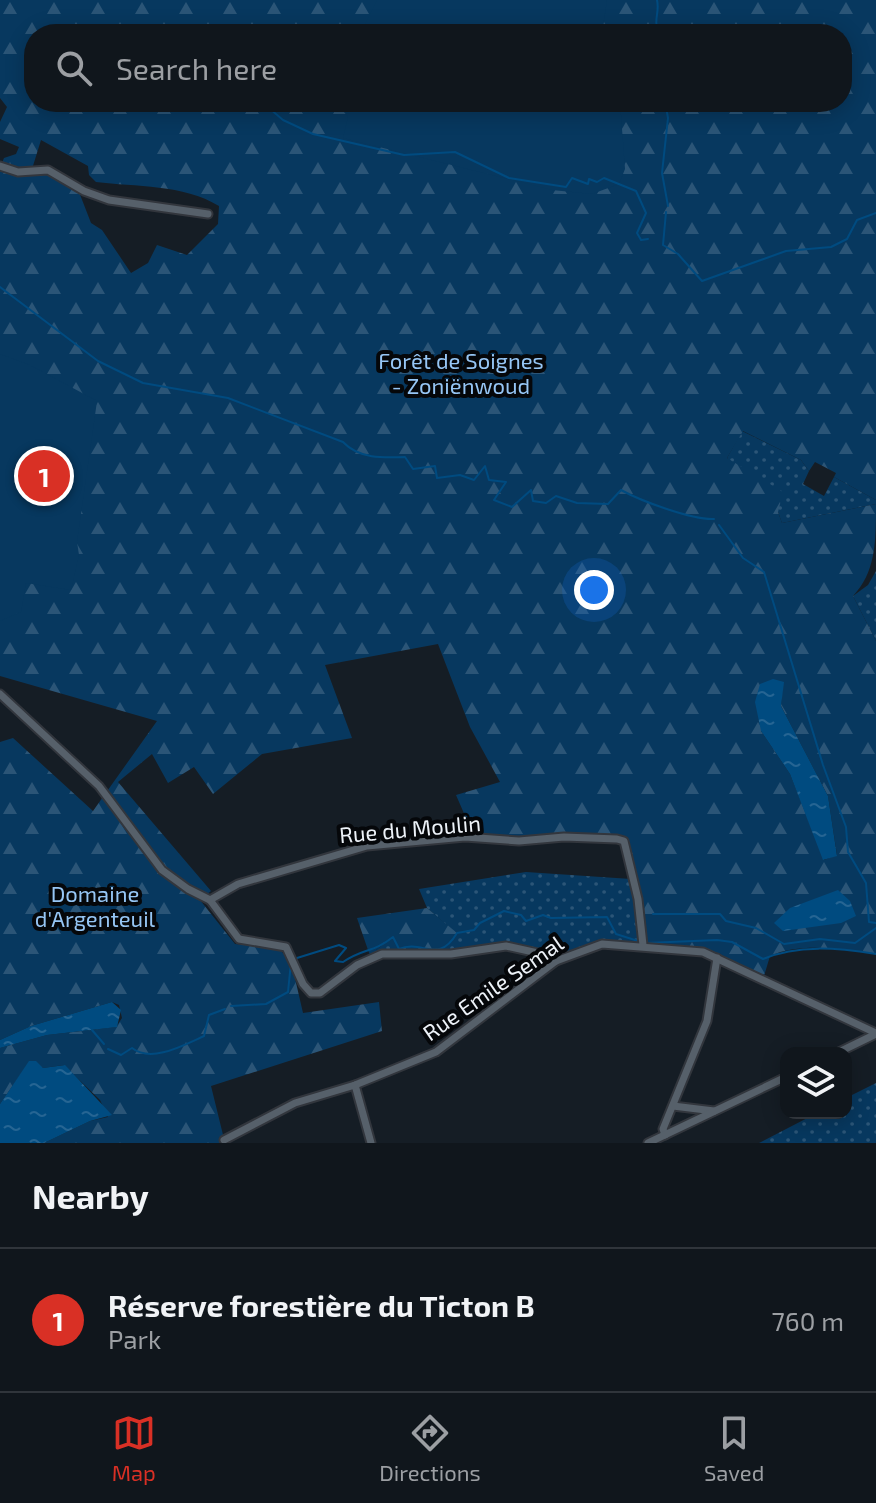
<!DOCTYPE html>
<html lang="en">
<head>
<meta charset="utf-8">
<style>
	body { margin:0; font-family:"Exo 2",sans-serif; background:#1e2329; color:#f1f3f6 }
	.controls { position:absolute; right:24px; bottom:24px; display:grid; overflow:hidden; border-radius:16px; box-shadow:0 4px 20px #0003 }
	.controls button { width:72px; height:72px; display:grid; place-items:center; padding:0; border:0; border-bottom:2px solid #30353b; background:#10161c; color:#f1f3f6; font:40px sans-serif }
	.you { position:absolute; left:594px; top:590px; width:28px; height:28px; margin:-20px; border:6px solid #fff; border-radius:50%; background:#1a73e8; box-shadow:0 0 0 12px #1a73e833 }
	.badge { display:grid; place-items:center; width:52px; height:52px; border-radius:50%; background:#d93025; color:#fff; font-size:26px; font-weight:700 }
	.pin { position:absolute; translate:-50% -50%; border:4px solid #fff; box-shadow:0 2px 8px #0006 }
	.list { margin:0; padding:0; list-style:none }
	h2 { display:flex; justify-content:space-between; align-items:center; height:104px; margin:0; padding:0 32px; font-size:34px }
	h2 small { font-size:26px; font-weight:400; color:#9c9fa3 }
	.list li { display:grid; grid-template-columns:52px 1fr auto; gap:24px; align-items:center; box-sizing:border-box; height:144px; padding:0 32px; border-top:2px solid #30353b }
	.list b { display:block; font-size:30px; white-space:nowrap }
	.list p { margin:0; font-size:26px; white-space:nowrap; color:#9c9fa3 }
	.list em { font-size:26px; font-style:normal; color:#9c9fa3 }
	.icon { flex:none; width:44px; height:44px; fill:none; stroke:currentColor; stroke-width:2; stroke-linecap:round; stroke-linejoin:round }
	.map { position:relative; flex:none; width:876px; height:1143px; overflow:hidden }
	.search { position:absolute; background:#10161c; box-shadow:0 4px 20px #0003; left:24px; right:24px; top:24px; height:88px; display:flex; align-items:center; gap:20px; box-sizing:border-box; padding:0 28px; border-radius:32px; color:#9c9fa3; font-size:30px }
	.sheet { height:248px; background:#10161c }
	nav { display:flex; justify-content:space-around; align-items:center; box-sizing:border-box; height:112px; border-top:2px solid #30353b; background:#10161c; font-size:22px; color:#9c9fa3 }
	nav a { display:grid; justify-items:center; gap:4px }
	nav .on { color:#d93025 }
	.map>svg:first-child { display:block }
	.grass { fill:url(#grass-dots) }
	.forest { fill:url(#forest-firs); fill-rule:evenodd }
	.green { fill:#07385f }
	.water { fill:url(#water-ripples) }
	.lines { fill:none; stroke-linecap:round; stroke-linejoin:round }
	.stream { stroke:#004b80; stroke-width:2 }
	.minor-casing { stroke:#32363d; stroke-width:11 }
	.minor { stroke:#56606a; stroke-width:7 }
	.labels { text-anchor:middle; stroke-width:8; stroke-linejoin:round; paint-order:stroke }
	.park-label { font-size:22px; fill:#96c6f5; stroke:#05070a }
	.street-label { font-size:22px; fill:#edf2f8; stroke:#05070a }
</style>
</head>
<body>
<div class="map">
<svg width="876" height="1143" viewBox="0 0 876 1143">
	<defs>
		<pattern id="grass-dots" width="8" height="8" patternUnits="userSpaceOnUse" patternTransform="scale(2)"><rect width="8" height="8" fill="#07385f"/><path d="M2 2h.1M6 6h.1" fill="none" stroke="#2b5577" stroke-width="1.8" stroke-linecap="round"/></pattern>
		<pattern id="forest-firs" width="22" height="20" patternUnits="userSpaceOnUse" patternTransform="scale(2)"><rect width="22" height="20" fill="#07385f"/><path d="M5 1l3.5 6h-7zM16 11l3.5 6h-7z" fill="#2b5577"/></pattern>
		<pattern id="water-ripples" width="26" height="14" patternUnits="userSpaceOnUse" patternTransform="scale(2)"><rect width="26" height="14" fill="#004b80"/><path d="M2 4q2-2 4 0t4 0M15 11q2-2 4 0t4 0" fill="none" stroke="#266593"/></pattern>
	</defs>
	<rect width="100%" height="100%" fill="#151d25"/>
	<g class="grass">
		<path d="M 742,431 L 801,460 L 809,471 L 803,484 L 824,496 L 834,477 L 876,500 L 876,504 L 782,523 L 778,512 L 727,458 Z"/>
		<path d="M 876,571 L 876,641 L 853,596 L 868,585 Z"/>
		<path d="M 526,872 L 631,879 L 639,942 L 588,944 L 556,958 L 547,953 L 506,944 L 451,952 L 382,951 L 370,955 L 368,950 L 376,950 L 393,937 C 414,956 433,941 456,933 L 427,908 L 419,889 Z"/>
		<path d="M 876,1083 L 876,1143 L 759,1143 L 817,1113 L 846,1113 L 846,1098 Z"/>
	</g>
	<g class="forest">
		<path d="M 0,0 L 876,0 L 876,500 L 834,477 L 836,473 L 815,462 L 809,471 L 801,460 L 743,431 L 727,458 L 783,492 L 778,512 L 782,523 L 876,504 C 876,541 876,572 853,596 L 876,641 L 876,954 C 844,949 800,942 770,956 L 764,976 L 704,950 L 645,943 L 638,879 L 625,840 L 518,839 L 473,834 L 456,795 L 500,782 L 470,727 L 438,644 L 325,665 L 352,738 L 262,754 L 213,794 L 194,767 L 168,783 L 152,754 L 118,782 L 211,891 L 200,900 L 235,944 L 278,948 L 291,961 L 303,1013 L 379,1002 L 382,1031 L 211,1086 L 225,1143 L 44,1143 L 90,1121 L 108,1117 L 100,1100 L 64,1065 L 43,1068 L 29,1062 L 0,1104 L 0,1048 L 47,1035 L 116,1027 L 122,1018 L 119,1005 L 112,1002 L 31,1026 L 0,1040 L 0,742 L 13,738 L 93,811 L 157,721 L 0,676 L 0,169 L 15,176 L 48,174 L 79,192 L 91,223 L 102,230 L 131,273 L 148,263 L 157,245 L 187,255 L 218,224 L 219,206 C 183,184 136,187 96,182 L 89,175 L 88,166 L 41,140 L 32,169 L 9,169 L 2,163 L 4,158 L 16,154 L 19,147 L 0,139 L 0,122 L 7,107 L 0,98 ZM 34,34 L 842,34 L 842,102 L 34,102 ZM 783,682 L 781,706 L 828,796 L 837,855 L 824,860 L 790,774 L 761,731 Z"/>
		<path d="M 427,908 L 457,933 C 438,965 423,939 399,949 L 393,937 L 376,950 L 368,950 L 357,918 Z"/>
	</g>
	<g class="green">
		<path d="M 377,0 L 607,0 L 602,34 L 360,34 Z"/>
		<path d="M 336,102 L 620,102 L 625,169 L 619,184 L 592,194 L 552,190 L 343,138 L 348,117 Z"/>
		<path d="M 0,354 L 30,365 L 97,401 L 77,542 L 79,555 L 71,590 L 26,583 L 21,612 L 0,621 Z"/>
	</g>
	<g class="water">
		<path d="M 773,679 L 784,682 L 781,706 L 828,796 L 837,856 L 823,860 L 790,774 L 761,731 L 755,702 L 760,684 Z"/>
		<path d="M 838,890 L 850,901 L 856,916 L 841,923 L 783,931 L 774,923 L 790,908 Z"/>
		<path d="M 112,1002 L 121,1010 L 117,1027 L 47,1035 L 0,1048 L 0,1040 L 31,1026 Z"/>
		<path d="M 29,1061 L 36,1061 L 43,1068 L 65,1065 L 112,1115 L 90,1121 L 44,1143 L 0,1143 L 0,1104 Z"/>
	</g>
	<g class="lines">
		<g class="stream">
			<path d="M 657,0 C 660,13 653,19 658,34"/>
			<path d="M 262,102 L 283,120 L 313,134 L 404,155 L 455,152 L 509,178 L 566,187 L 572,178 L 588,184 L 589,179 L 597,182 L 604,178 L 636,191 L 646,213 L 637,233 L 641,240 L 648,239"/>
			<path d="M 665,102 L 668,118 L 662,173 L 668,206"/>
			<path d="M 666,212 L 663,245 L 678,254 L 702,281 L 786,251 L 831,247 L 847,239 L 857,220 L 876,213"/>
			<path d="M 0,287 L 98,361 L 143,383 L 228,398 L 343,442 C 359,459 383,458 405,457 L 413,469 L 435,466 L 437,478 L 460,475 L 474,480 L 485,466 L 489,480 L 506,482 L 494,500 L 512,507 L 531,490 L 533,501 L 546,503 L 556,496 L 577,503 L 608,504 L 621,490 C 641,501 692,520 714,519"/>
			<path d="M 719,525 L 743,558 L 764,572 L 823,765 L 846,827 L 848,852 L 866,883 L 869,922 L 876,923"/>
			<path d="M 653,914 L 720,914 L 726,921 L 756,928 L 784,944 L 820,939 L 855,943 L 876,928"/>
			<path d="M 646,943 L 717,940 L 732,942 L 763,959 C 798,944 838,948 876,954"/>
			<path d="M 297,958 L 339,945 L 346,948 L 335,961 L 343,962 C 363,948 373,953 393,937 L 399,949 C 423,939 438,965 457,933 L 474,930 L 480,923 L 504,911 L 521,915 L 526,921 L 543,915 L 551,918 L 607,917 L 616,934 L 638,941"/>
			<path d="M 231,1006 L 266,1004 L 288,992 L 291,962"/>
			<path d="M 92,1030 L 104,1044"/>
			<path d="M 108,1049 L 121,1055 L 132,1048 C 151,1063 182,1046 204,1036 L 209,1015 L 225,1009"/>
		</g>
		<g class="minor-casing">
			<g id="minor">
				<path d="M 0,166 L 18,172 L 48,170 L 84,191 L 109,200 L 208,214"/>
				<path d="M 0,694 L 99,786 L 162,870 L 188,889 L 210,900 L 239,939 L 286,947 L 303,984 L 311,993 L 320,993 L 357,965 L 382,954 L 451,954 L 506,946 L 547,955 L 556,961"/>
				<path d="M 210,900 L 238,884 L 367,846 L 465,837 L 519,841 L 564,837 L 617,839 L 624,841 L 638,899 L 643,945"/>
				<path d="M 837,1053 L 876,1034"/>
				<path d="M 355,1085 L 371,1143"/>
				<path d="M 673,1106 L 714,1111"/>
				<path d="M 665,1135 L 663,1129 L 707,1021 L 717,958"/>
				<path d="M 224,1140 L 295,1103 L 355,1085 L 436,1052 L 556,961 L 602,944 L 703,952 L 876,1033"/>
				<path d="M 648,1143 L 786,1077"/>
			</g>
		</g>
		<use href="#minor" class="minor"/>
	</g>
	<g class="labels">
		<g class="park-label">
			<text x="461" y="369">Forêt de Soignes<tspan x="461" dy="25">- Zoniënwoud</tspan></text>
			<text x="95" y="902">Domaine<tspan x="95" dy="25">d'Argenteuil</tspan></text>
		</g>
		<g class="street-label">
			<text transform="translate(410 829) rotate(-5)" y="8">Rue du Moulin</text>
			<text transform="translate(493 988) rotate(-35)" y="8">Rue Emile Semal</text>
		</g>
	</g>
</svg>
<div class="controls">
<button><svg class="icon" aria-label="layers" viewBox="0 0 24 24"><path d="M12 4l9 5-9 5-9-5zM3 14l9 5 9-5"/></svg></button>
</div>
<div class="you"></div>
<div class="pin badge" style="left:44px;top:476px">1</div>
<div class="search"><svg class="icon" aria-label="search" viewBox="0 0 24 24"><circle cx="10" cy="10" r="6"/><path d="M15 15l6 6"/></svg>Search here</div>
</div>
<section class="sheet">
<h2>Nearby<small></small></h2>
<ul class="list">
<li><span class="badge">1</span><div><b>Réserve forestière du Ticton B</b><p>Park</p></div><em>760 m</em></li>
</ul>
</section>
<nav>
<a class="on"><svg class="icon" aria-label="map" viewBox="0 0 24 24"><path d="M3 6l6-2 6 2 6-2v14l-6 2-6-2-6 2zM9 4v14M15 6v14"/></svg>Map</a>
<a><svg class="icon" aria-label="directions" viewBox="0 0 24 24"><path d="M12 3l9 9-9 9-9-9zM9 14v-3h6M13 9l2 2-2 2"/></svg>Directions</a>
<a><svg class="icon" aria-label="saved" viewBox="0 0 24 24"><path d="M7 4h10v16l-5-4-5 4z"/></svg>Saved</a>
</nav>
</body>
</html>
